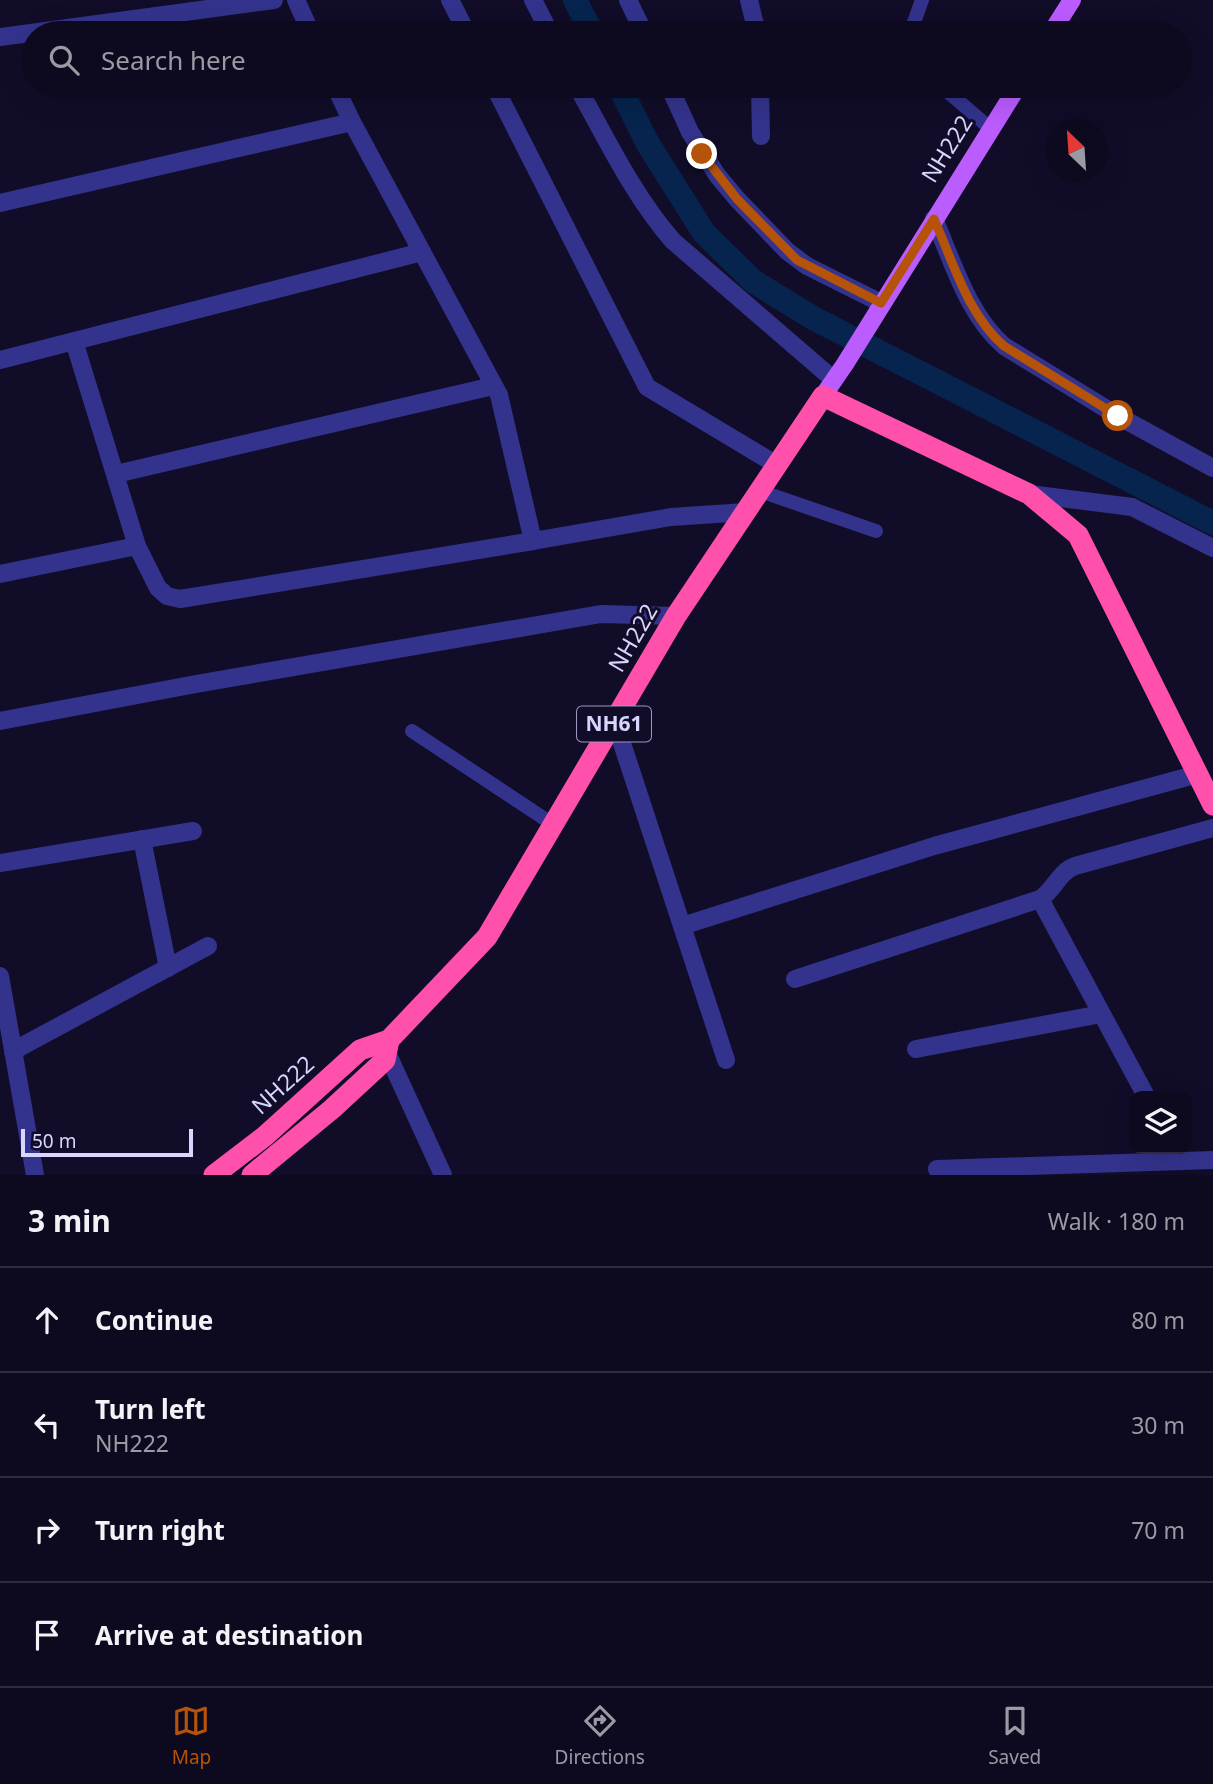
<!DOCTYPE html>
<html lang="en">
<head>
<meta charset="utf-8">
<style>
	body { margin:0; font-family:"Noto Sans",sans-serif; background:#161328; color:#f1f3f6 }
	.controls { position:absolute; right:21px; bottom:21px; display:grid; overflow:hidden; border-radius:14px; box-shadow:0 7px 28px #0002 }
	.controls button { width:63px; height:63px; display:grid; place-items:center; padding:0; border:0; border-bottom:2px solid #2d2b3d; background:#0d0a1f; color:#f1f3f6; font:35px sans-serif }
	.compass { position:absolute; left:1045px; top:119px; width:63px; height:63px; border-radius:50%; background:#0d0a1f; box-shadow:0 7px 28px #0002; rotate:335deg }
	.scale { position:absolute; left:21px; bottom:18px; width:172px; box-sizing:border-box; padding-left:7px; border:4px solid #d8d5ff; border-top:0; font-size:19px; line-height:24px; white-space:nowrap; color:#d8d5ff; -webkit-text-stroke:5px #110d29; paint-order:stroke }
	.stop { position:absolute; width:21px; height:21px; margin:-16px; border:5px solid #b45309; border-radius:50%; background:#fff }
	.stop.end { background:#b45309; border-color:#fff; box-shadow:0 2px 7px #0008 }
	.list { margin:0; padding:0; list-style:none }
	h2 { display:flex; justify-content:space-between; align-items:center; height:91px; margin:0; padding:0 28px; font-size:30px }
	h2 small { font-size:23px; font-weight:400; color:#9a9aa4 }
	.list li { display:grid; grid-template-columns:46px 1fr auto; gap:21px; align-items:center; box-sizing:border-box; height:105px; padding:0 28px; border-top:2px solid #2d2b3d }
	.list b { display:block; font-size:26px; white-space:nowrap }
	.list p { margin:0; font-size:23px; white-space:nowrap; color:#9a9aa4 }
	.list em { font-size:23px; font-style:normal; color:#9a9aa4 }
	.icon { flex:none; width:38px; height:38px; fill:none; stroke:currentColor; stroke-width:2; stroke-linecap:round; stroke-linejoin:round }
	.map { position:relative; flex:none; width:1213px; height:1175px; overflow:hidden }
	.search { position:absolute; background:#0d0a1f; box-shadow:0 7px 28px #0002; left:21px; right:21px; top:21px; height:77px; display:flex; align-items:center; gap:18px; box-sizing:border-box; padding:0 24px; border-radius:38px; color:#9a9aa4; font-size:26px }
	.sheet { height:511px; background:#0d0a1f }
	nav { display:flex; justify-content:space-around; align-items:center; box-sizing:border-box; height:98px; border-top:2px solid #2d2b3d; background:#0d0a1f; font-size:19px; color:#9a9aa4 }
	nav a { display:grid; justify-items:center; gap:4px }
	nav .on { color:#b45309 }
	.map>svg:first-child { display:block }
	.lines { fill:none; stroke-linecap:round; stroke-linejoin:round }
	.canal { stroke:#06244e; stroke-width:24 }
	.lane { stroke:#33338d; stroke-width:14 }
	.street { stroke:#33338d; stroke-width:18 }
	.primary { stroke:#bb5cff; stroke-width:18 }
	.highway { stroke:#ff50ab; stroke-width:21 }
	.route { stroke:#b45309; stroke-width:9 }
	.labels { text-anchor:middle; stroke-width:6; stroke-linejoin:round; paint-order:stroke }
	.shield { fill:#110d29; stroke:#9c99bf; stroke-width:2 }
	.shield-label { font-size:21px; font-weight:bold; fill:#d8d5ff }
	.street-label { font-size:23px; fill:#d8d5ff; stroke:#110d29 }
</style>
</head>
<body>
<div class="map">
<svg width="1213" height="1175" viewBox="0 0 1213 1175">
	<rect width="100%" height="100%" fill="#110d29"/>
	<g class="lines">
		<g class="canal">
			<path d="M 575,0 L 592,33"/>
			<path d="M 619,86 L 648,144 L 704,233 L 753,281 L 813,318 L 1213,523"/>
		</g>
		<g class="lane">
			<path d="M 914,33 L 913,25 L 922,0"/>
			<path d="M 941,86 L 991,129"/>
			<path d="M 760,491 L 876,531"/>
			<path d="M 412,731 L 554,825"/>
		</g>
		<g class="street">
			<path d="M 296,0 L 311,33"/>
			<path d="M 450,0 L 467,33"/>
			<path d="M 533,0 L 550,33"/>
			<path d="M 628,0 L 644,33"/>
			<path d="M 749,0 L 757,33"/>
			<path d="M 0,37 L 274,0"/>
			<path d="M 335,86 L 352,122"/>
			<path d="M 494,86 L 647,387 L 777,465"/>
			<path d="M 577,86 C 606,138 633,195 673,241 L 834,380"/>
			<path d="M 669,86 L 690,132 L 717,175 L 737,199 L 787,251 L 807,266 L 881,303"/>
			<path d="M 760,86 L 761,136"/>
			<path d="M 0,203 L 352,122 L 499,395 L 533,541 L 671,517 L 746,512"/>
			<path d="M 934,219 C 953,262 968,315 1004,346 L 1118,416 L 1213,468"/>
			<path d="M 74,341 L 137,546 L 158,588 L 167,596 L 180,599 L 533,541"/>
			<path d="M 0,360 L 422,252"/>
			<path d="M 116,474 L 493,386"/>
			<path d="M 1029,494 L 1132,507 L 1213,548"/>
			<path d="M 0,574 L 137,546"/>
			<path d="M 0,721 L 196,684 L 601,614 L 676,616"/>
			<path d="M 615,722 L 726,1060"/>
			<path d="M 142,839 L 168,968"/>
			<path d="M 0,863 L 193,831"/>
			<path d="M 1040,899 L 1146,1096"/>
			<path d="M 682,926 L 934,846 L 1198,774"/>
			<path d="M 0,976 L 35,1175"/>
			<path d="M 795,979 L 1040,899 C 1054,890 1059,872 1075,866 L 1213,828"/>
			<path d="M 916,1049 L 1101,1014"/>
			<path d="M 13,1051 L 208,946"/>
			<path d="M 388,1055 L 443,1175"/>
			<path d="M 937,1169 L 1213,1160"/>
		</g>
		<g class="primary">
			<path d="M 1051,33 L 1072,0"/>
			<path d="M 823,396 L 845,364 L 1018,86"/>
		</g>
		<g class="highway">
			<path d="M 214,1175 L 265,1136 L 360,1050 L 389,1040 L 487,937 L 676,616 L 823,396 L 1029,494 L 1078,535 L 1213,805"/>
			<path d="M 252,1175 L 332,1109 L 385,1060 L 389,1040"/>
		</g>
	</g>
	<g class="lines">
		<path class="route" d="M 702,154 L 737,199 L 797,260 L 881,303 L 934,219 C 953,262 968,315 1004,346 L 1118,416"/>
	</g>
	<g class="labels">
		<rect class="shield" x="577" y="706.5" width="74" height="35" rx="5"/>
		<g class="shield-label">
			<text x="614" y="731">NH61</text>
		</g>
		<g class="street-label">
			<text transform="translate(947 149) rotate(-58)" y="8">NH222</text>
			<text transform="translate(633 638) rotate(-60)" y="8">NH222</text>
			<text transform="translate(283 1085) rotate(-42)" y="8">NH222</text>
		</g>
	</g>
</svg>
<div class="controls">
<button><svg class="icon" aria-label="layers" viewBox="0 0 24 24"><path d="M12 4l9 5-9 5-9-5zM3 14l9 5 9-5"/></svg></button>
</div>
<svg class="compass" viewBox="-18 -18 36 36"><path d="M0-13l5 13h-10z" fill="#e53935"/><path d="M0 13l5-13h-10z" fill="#9a9aa4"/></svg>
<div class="scale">50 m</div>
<div class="stop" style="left:1118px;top:416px"></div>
<div class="stop end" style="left:702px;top:154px"></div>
<div class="search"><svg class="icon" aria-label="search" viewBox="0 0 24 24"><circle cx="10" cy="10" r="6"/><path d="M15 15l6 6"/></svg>Search here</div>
</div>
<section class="sheet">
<h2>3 min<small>Walk · 180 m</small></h2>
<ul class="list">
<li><svg class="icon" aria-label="ahead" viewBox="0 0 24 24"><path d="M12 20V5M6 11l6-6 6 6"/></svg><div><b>Continue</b></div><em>80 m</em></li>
<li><svg class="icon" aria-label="left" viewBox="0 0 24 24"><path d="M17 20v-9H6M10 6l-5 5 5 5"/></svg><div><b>Turn left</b><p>NH222</p></div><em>30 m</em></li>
<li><svg class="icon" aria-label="right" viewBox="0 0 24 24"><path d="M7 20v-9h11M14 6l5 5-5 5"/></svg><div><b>Turn right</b></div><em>70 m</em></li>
<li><svg class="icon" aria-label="arrive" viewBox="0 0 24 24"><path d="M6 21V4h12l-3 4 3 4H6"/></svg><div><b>Arrive at destination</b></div></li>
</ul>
</section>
<nav>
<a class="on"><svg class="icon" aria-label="map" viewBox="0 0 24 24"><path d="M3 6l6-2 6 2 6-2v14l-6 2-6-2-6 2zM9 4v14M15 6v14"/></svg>Map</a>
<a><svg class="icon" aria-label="directions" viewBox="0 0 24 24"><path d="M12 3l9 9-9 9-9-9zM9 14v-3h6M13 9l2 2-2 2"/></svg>Directions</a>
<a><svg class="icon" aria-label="saved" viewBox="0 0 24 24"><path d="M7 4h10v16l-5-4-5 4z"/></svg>Saved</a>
</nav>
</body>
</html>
